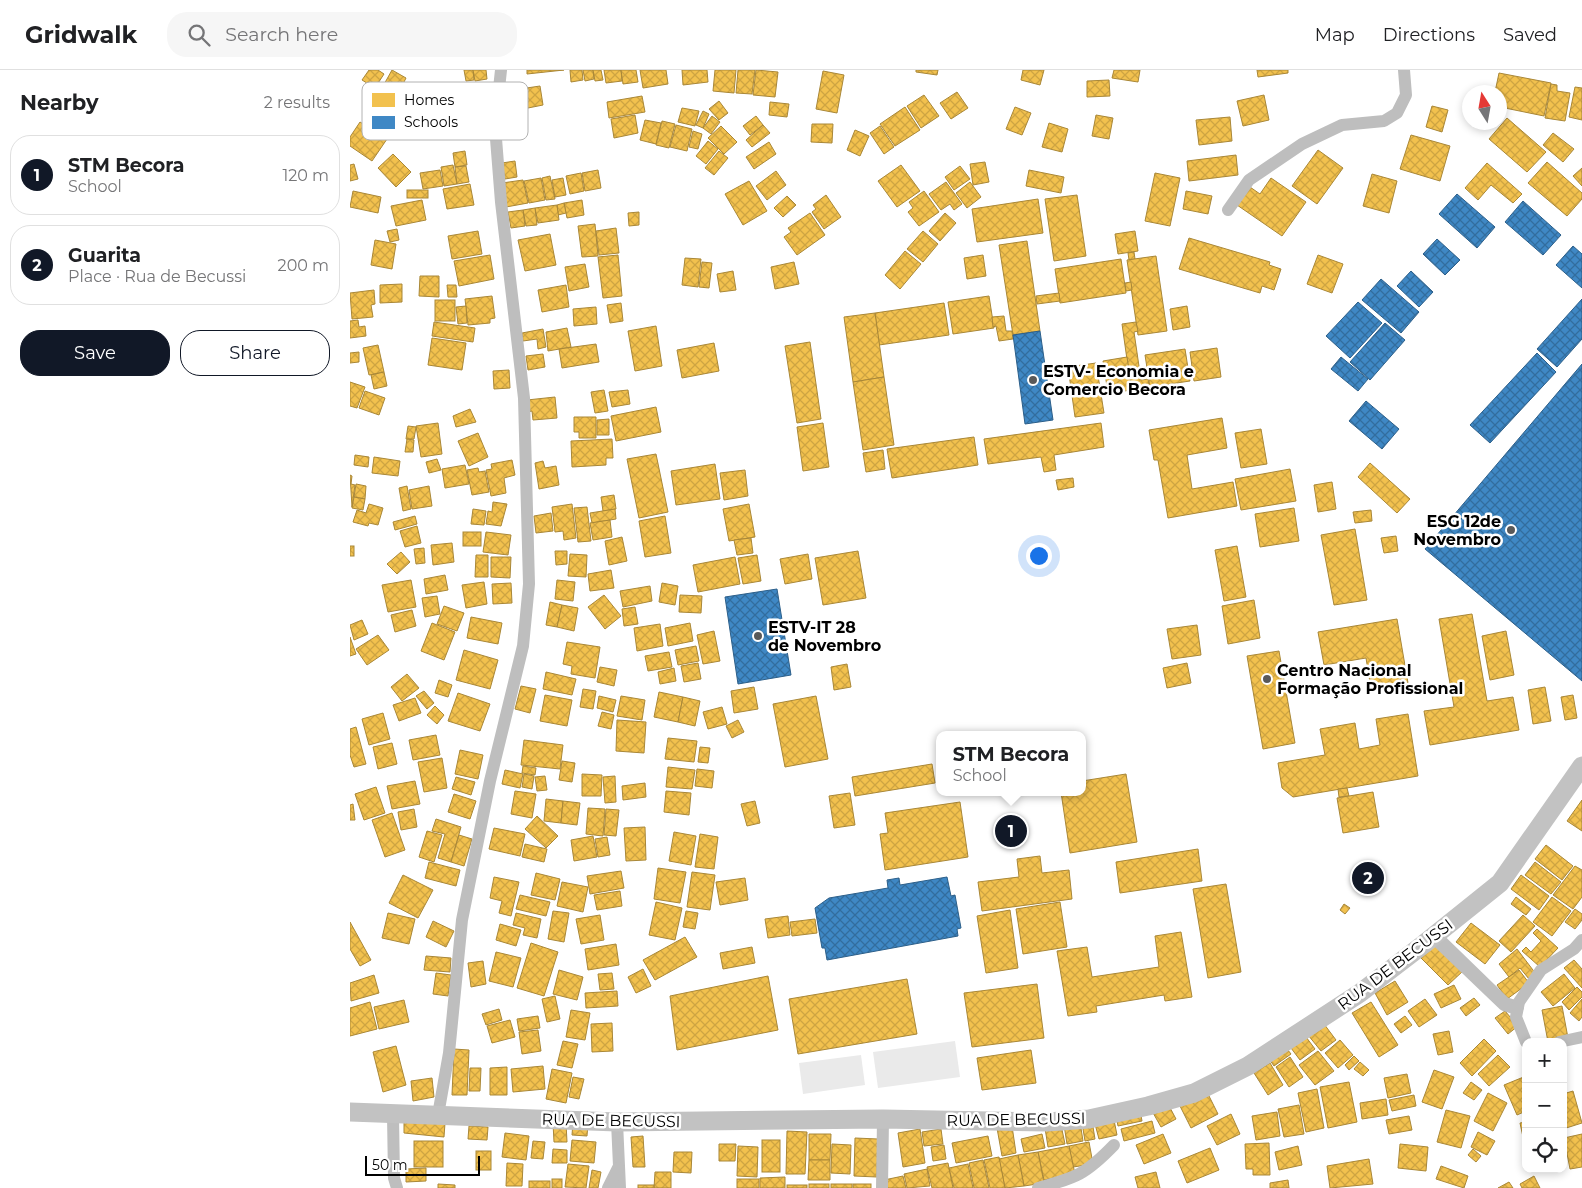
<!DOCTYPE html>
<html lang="en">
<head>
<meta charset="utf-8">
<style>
	body { margin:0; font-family:Montserrat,sans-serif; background:#f6f6f6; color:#202124 }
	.controls { position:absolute; right:15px; bottom:15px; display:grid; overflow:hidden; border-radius:10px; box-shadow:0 2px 8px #0003 }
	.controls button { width:45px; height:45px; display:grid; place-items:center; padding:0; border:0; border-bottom:1px solid #e0e0e0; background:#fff; color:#202124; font:25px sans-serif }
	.compass { position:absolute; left:1112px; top:15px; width:45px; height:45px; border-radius:50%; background:#fff; box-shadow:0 2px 8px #0003; rotate:349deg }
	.scale { position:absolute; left:15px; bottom:12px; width:115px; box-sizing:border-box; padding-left:5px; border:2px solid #000; border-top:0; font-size:14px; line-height:18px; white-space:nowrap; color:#000; -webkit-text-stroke:4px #fff; paint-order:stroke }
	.you { position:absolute; left:688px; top:485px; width:18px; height:18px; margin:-12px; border:4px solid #fff; border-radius:50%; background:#1a73e8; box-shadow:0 0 0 8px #1a73e833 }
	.badge { display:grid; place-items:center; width:32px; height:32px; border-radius:50%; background:#111827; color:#fff; font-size:16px; font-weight:700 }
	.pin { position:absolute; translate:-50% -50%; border:2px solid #fff; box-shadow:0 1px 5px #0006 }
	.popup { position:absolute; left:586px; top:661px; width:150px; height:65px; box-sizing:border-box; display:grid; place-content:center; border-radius:10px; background:#fff; filter:drop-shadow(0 1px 4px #0005); font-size:16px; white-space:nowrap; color:#757577 }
	.popup b { font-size:19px; color:#202124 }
	.popup::after { content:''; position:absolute; left:50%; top:100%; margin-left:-10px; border:10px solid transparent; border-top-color:#fff }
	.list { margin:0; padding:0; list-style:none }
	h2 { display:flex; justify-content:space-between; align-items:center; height:65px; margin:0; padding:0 20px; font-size:21px }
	h2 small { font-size:16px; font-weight:400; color:#757577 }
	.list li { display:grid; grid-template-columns:32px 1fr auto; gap:15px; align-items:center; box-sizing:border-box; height:80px; margin:0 10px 10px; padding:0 10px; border:1px solid #e0e0e0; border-radius:20px }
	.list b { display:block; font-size:19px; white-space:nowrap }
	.list p { margin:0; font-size:16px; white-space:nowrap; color:#757577 }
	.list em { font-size:16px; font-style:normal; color:#757577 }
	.actions { display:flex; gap:10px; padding:15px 20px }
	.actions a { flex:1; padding:11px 0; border:1px solid #111827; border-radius:20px; text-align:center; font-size:18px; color:#111827 }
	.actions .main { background:#111827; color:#fff }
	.icon { flex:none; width:28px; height:28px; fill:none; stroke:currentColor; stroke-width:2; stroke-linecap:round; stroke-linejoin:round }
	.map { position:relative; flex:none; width:1232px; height:1118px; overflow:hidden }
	header { display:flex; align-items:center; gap:30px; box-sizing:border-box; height:70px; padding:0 25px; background:#fff; border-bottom:1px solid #e0e0e0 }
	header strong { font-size:24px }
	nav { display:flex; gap:28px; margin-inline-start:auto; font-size:18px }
	.search { width:350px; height:45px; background:#f6f6f6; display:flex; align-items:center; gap:12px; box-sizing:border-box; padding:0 18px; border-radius:20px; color:#757577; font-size:19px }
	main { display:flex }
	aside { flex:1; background:#fff }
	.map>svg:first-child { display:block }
	.garden { fill:#eaeaea }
	.homes { fill:url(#homes-cross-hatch); stroke:#a98737 }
	.schools { fill:url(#schools-cross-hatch); stroke:#2c5f8a }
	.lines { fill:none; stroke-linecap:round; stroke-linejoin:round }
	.street { stroke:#bebebe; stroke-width:12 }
	.secondary { stroke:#c2c2c2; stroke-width:19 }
	.poi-dot { fill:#595959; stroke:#fff; stroke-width:2 }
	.labels { text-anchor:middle; stroke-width:5; stroke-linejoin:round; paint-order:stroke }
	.poi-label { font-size:16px; font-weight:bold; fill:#000; stroke:#fff; text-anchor:start }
	.street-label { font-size:16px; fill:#000; stroke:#fff }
	.key { fill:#fff; stroke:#b2b2b2; stroke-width:1 }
	.key-label { font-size:14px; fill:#000 }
</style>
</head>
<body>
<header>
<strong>Gridwalk</strong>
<div class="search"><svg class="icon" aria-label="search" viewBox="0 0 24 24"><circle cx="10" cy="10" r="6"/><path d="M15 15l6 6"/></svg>Search here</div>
<nav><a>Map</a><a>Directions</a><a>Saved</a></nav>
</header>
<main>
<aside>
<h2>Nearby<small>2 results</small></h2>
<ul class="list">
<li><span class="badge">1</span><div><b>STM Becora</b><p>School</p></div><em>120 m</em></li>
<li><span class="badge">2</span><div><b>Guarita</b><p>Place · Rua de Becussi</p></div><em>200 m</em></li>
</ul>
<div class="actions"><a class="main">Save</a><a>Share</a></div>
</aside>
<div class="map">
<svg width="1232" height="1118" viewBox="0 0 1232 1118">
	<defs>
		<pattern id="homes-cross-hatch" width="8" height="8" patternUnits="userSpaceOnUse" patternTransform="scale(1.25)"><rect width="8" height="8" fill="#f2c14e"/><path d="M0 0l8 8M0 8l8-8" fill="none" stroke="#cea442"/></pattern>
		<pattern id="schools-cross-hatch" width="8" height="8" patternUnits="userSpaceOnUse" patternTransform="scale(1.25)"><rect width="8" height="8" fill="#3f88c5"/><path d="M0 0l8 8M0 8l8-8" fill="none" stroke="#326d9e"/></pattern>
	</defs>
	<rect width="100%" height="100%" fill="#fff"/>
	<g class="garden">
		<path d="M 605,971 L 610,1007 L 528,1018 L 523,982 Z"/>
		<path d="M 511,985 L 515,1015 L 453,1024 L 449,993 Z"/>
	</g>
	<g class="homes">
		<path d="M 19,0 L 28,0 L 34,4 L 25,18 L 12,10 Z"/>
		<path d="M 42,0 L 56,8 L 47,26 L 32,18 Z"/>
		<path d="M 114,0 L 123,0 L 124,10 L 116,11 Z"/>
		<path d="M 123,0 L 136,0 L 137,9 L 125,11 Z"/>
		<path d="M 177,0 L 214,0 L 177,4 Z"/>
		<path d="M 220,0 L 232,0 L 233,10 L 221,12 Z"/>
		<path d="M 233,0 L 243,0 L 244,9 L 235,11 Z"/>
		<path d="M 243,0 L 251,0 L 253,10 L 245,11 Z"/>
		<path d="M 254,0 L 271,0 L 272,11 L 256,13 Z"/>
		<path d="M 271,0 L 286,0 L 288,12 L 273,14 Z"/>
		<path d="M 290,0 L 316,0 L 318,14 L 293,18 Z"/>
		<path d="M 332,0 L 357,0 L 358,12 L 333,15 Z"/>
		<path d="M 365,0 L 386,0 L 384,23 L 363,21 Z"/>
		<path d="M 388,0 L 405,0 L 402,24 L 386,23 Z"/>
		<path d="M 406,0 L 428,2 L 425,27 L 403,25 Z"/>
		<path d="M 566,0 L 588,0 L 587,5 L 566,2 Z"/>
		<path d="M 673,0 L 694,0 L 690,15 L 671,10 Z"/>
		<path d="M 764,0 L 790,0 L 788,12 L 762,8 Z"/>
		<path d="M 907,0 L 938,0 L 938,3 L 908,7 Z"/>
		<path d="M 473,1 L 494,5 L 487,43 L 466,39 Z"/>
		<path d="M 1149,3 L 1201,13 L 1194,46 L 1150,37 L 1150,22 L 1145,22 Z"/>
		<path d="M 759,10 L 760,26 L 737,27 L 737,11 Z"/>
		<path d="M 78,14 L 101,18 L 96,46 L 73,42 Z"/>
		<path d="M 1201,14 L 1207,15 L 1207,21 L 1220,23 L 1215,51 L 1195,48 Z"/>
		<path d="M 190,16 L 193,35 L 173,39 L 170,19 Z"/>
		<path d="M 1225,17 L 1232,18 L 1232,50 L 1219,47 Z"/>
		<path d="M 103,18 L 112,20 L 110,29 L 101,27 Z"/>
		<path d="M 113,21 L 120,23 L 118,33 L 111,31 Z"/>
		<path d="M 607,22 L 618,38 L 601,49 L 590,33 Z"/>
		<path d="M 122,23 L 130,24 L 129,32 L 120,30 Z"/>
		<path d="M 574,25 L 589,46 L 571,58 L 557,36 Z"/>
		<path d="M 914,25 L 919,50 L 893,56 L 887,31 Z"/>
		<path d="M 292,26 L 295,42 L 259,48 L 257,32 Z"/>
		<path d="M 369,31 L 378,43 L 369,50 L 359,39 Z"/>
		<path d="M 420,32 L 439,34 L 437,47 L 419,45 Z"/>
		<path d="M 109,33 L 135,39 L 132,51 L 118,47 L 117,52 L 106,50 Z"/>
		<path d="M 1082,36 L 1098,40 L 1092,62 L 1076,57 Z"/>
		<path d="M 555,37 L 570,60 L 545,76 L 530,54 Z"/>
		<path d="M 665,37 L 681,43 L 672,65 L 656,59 Z"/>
		<path d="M 332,38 L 349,41 L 345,56 L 328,52 Z"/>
		<path d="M 353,41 L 359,44 L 353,58 L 346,55 Z"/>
		<path d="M 65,43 L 76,45 L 72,61 L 61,59 Z"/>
		<path d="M 285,45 L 288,63 L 264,68 L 261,49 Z"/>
		<path d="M 746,45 L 763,48 L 759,69 L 742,66 Z"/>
		<path d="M 362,46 L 370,52 L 361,64 L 353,58 Z"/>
		<path d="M 406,46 L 413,55 L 400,65 L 393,56 Z"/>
		<path d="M 880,47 L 882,71 L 849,75 L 846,50 Z"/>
		<path d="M 1157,48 L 1196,82 L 1177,102 L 1139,69 Z"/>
		<path d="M 295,50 L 311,53 L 306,74 L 290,70 Z"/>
		<path d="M 312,51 L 325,54 L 319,78 L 306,75 Z"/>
		<path d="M 10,52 L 37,69 L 22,91 L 0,76 L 0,67 Z"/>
		<path d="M 699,53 L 718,59 L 712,82 L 692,77 Z"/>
		<path d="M 462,54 L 483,54 L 482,73 L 461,72 Z"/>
		<path d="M 326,55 L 342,59 L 337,81 L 320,77 Z"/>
		<path d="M 413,55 L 420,63 L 402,77 L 396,70 Z"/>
		<path d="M 371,56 L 387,72 L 374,84 L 358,68 Z"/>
		<path d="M 530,56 L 544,77 L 534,84 L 520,63 Z"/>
		<path d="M 505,60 L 519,66 L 510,86 L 497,80 Z"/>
		<path d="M 343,61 L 352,64 L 348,79 L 339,77 Z"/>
		<path d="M 1203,63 L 1224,79 L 1213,92 L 1193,75 Z"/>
		<path d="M 1061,65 L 1100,76 L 1090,111 L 1050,99 Z"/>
		<path d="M 358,71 L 368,79 L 356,94 L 346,86 Z"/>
		<path d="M 419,72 L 426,84 L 404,99 L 396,87 Z"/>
		<path d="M 968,80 L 993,98 L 967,134 L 942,116 Z"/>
		<path d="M 115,81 L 117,95 L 105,97 L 103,83 Z"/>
		<path d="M 369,81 L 378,88 L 364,105 L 355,98 Z"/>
		<path d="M 43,84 L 61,102 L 46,117 L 28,98 Z"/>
		<path d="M 886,85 L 888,105 L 839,111 L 837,91 Z"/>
		<path d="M 165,91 L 167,107 L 155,109 L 152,93 Z"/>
		<path d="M 635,92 L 639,112 L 623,115 L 620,94 Z"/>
		<path d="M 1197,92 L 1232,123 L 1232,129 L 1217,146 L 1178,113 Z"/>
		<path d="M 1137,93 L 1172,124 L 1163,133 L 1141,115 L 1128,130 L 1115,118 Z"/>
		<path d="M 4,94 L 8,109 L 0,111 L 0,95 Z"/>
		<path d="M 103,95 L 107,114 L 94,116 L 91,97 Z"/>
		<path d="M 551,95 L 570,121 L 547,137 L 528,111 Z"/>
		<path d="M 116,96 L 119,112 L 107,114 L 105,97 Z"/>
		<path d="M 610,96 L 620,109 L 604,120 L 595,107 Z"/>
		<path d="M 1232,98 L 1232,116 L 1223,106 Z"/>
		<path d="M 90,100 L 93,116 L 73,119 L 70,103 Z"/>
		<path d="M 248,100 L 251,118 L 235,121 L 232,103 Z"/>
		<path d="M 679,100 L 714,107 L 711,123 L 676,116 Z"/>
		<path d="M 426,101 L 436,115 L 417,130 L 406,116 Z"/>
		<path d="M 231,103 L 234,121 L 220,124 L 216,106 Z"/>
		<path d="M 805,103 L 830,108 L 820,156 L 795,151 Z"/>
		<path d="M 1022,104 L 1047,111 L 1039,143 L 1013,136 Z"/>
		<path d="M 200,106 L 205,129 L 196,130 L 192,108 Z"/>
		<path d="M 191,108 L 195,130 L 179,133 L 174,111 Z"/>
		<path d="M 213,108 L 216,125 L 205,127 L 202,110 Z"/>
		<path d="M 921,108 L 956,132 L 932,166 L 887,135 L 900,117 L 910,124 Z"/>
		<path d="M 173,110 L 178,133 L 156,137 L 152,113 Z"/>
		<path d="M 399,111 L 417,141 L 393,155 L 375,124 Z"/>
		<path d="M 596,112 L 612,134 L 604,140 L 600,134 L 591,140 L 579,124 Z"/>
		<path d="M 620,112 L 631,127 L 617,138 L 606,123 Z"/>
		<path d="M 120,114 L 124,135 L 97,139 L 93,119 Z"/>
		<rect x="57" y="120" width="21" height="8"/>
		<path d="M 3,121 L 31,127 L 28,143 L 0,137 Z"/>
		<path d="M 574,121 L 589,142 L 569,156 L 558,142 L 563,138 L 559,132 Z"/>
		<path d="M 836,121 L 862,126 L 858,144 L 833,139 Z"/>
		<path d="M 476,125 L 491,147 L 474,159 L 462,142 L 466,139 L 463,135 Z"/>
		<path d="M 727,125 L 736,186 L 704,191 L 695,129 Z"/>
		<path d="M 437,126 L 446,135 L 433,147 L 424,138 Z"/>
		<path d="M 688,129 L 693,163 L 627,172 L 622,139 Z"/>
		<path d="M 72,130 L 76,150 L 46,156 L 41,136 Z"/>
		<path d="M 232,130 L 234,145 L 217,148 L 214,133 Z"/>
		<path d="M 214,133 L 216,143 L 208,145 L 207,135 Z"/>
		<path d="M 207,135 L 209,150 L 188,153 L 185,138 Z"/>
		<path d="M 185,138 L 187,155 L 176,156 L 173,140 Z"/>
		<path d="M 173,140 L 175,156 L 161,158 L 158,142 Z"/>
		<path d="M 289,142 L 289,155 L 279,156 L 278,143 Z"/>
		<path d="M 460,143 L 475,165 L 447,185 L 434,167 L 441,162 L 438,158 Z"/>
		<path d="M 595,143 L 606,153 L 590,171 L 579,161 Z"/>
		<path d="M 245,154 L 248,186 L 232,187 L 228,156 Z"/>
		<path d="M 266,158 L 269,183 L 249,185 L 246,161 Z"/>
		<path d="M 47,159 L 49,170 L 40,172 L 37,161 Z"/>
		<path d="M 128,161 L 132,184 L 102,189 L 98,166 Z"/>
		<path d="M 573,161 L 588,174 L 573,192 L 557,179 Z"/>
		<path d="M 785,161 L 788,181 L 768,184 L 765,164 Z"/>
		<path d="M 200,164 L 206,195 L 175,201 L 168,170 Z"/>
		<path d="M 839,168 L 920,192 L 919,195 L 931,199 L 924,220 L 912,216 L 910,223 L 829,199 Z"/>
		<path d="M 25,170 L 46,174 L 42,199 L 21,195 Z"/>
		<path d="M 677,171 L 690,261 L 663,265 L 649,175 Z"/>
		<path d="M 555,181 L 571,194 L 550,219 L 535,205 Z"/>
		<path d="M 784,182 L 785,189 L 779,190 L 778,183 Z"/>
		<path d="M 140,185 L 144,209 L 109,216 L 104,191 Z"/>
		<path d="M 268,185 L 272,226 L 253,228 L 248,187 Z"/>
		<path d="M 633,185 L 636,206 L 617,209 L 614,188 Z"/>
		<path d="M 968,185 L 993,194 L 982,223 L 957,214 Z"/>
		<path d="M 806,186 L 817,261 L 788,265 L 777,190 Z"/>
		<path d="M 335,188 L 351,189 L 348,217 L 332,215 Z"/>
		<path d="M 771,189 L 776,223 L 710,233 L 705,199 Z"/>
		<path d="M 352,192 L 362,193 L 359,218 L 349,217 Z"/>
		<path d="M 444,192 L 449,214 L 425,219 L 421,197 Z"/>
		<path d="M 235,194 L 239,217 L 219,221 L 215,197 Z"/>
		<path d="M 383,201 L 386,220 L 370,222 L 367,204 Z"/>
		<path d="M 70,206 L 89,206 L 89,227 L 69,226 Z"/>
		<path d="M 781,212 L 782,220 L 776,221 L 775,213 Z"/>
		<path d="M 52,214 L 52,232 L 30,233 L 30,215 Z"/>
		<path d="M 97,215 L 106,215 L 107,227 L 98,227 Z"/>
		<path d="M 216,215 L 219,237 L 192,242 L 188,220 Z"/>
		<path d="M 24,220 L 25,234 L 21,235 L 23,247 L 2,249 L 0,223 Z"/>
		<path d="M 709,223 L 710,231 L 687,234 L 686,226 Z"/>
		<path d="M 142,226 L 145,248 L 140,249 L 140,253 L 118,255 L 115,229 Z"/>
		<path d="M 639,226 L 644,258 L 603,264 L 598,232 Z"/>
		<rect x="85" y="230" width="20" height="21"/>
		<path d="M 271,233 L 273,251 L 260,253 L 257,235 Z"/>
		<path d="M 594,233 L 599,265 L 529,275 L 525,243 Z"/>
		<path d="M 116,236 L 117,253 L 108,254 L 106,237 Z"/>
		<path d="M 837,236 L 840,257 L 823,260 L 820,239 Z"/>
		<path d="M 246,237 L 247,254 L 224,256 L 223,239 Z"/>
		<path d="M 525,243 L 534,307 L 503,312 L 494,247 Z"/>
		<path d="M 654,246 L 656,261 L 662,261 L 663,269 L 649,271 L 646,256 L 643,257 L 642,247 Z"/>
		<path d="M 8,250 L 9,257 L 15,256 L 16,266 L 0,268 L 0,251 Z"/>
		<path d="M 84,252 L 125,258 L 123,272 L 82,266 Z"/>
		<path d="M 786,252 L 788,261 L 784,262 L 791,310 L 798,309 L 799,315 L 781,318 L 772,254 Z"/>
		<path d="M 306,256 L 312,296 L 285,301 L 278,261 Z"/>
		<path d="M 217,258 L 221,277 L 198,281 L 196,262 Z"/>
		<path d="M 193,259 L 196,277 L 188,279 L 187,269 L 173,271 L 172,263 Z"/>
		<path d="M 82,268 L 116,273 L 112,300 L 78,295 Z"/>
		<path d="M 460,272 L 471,349 L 447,353 L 435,276 Z"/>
		<path d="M 364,273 L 369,301 L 332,308 L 327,280 Z"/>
		<path d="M 246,274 L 249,292 L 212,298 L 209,279 Z"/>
		<path d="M 28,275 L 34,302 L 19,305 L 13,278 Z"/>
		<path d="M 867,278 L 871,307 L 844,311 L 840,282 Z"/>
		<path d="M 835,279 L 840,311 L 800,317 L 795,285 Z"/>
		<path d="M 9,282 L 9,292 L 0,293 L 0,283 Z"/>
		<path d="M 193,284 L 195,297 L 178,300 L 176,286 Z"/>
		<path d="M 777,287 L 782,320 L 758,323 L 753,291 Z"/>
		<path d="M 746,293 L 754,343 L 725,347 L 718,297 Z"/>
		<path d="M 159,300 L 160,318 L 144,319 L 143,301 Z"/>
		<path d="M 34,302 L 37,316 L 24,319 L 21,305 Z"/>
		<path d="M 1232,304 L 1232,324 L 1222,315 Z"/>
		<path d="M 534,307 L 544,375 L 513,380 L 503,312 Z"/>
		<path d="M 0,312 L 15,317 L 7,338 L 0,336 Z"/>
		<path d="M 254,320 L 258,341 L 245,343 L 241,322 Z"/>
		<path d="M 278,320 L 280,334 L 262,337 L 259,322 Z"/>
		<path d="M 15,321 L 35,328 L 29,345 L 9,338 Z"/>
		<path d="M 1212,326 L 1232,345 L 1204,376 L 1184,358 Z"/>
		<path d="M 205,327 L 207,348 L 183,350 L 182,341 L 178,342 L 177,330 Z"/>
		<path d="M 306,337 L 311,362 L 266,371 L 261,346 Z"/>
		<path d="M 120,339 L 126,352 L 106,357 L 103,346 Z"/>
		<path d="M 224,347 L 246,347 L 246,368 L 229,368 L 229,362 L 224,362 Z"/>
		<path d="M 872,348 L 877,378 L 837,385 L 842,419 L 883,412 L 887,436 L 818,448 L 808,390 L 804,390 L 799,360 Z"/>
		<path d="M 259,349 L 259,365 L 247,365 L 247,350 Z"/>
		<path d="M 88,353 L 92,384 L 71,387 L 66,356 Z"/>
		<path d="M 473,353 L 479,397 L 453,401 L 447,357 Z"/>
		<path d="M 751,353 L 754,377 L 704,385 L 706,400 L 694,402 L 691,387 L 638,394 L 634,369 Z"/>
		<path d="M 58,356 L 66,357 L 64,369 L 56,369 Z"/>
		<path d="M 911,359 L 917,394 L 891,398 L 885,363 Z"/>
		<path d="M 128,363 L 138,387 L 119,396 L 108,371 Z"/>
		<path d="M 624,367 L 628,395 L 542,408 L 537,379 Z"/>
		<path d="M 1177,368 L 1197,386 L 1153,438 L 1132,421 Z"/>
		<path d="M 1232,368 L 1232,402 L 1215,387 Z"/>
		<path d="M 57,369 L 64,370 L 63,382 L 55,382 Z"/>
		<path d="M 262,369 L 263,388 L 256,388 L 256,395 L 222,397 L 221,371 Z"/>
		<path d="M 533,380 L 535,399 L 516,402 L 513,383 Z"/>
		<path d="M 306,384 L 318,442 L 289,448 L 277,389 Z"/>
		<path d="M 5,385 L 19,387 L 18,397 L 4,395 Z"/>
		<path d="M 24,387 L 50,391 L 48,406 L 22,403 Z"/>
		<path d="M 87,389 L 91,400 L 79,403 L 76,392 Z"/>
		<path d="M 162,390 L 165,405 L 154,408 L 156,423 L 141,426 L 136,400 L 142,399 L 141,394 Z"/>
		<path d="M 193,391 L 195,398 L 206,396 L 209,415 L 189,419 L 185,393 Z"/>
		<path d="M 1020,393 L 1060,429 L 1047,443 L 1008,407 Z"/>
		<path d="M 365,394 L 370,429 L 326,435 L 321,401 Z"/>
		<path d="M 115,395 L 119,414 L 95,418 L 92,399 Z"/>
		<path d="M 128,398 L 129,402 L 135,401 L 139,422 L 122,425 L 117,400 Z"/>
		<path d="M 940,399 L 946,431 L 891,440 L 885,409 Z"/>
		<path d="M 395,400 L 398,426 L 374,430 L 370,403 Z"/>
		<path d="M 0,405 L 2,406 L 1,414 L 5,415 L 2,437 Z"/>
		<path d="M 723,408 L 724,417 L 708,420 L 706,410 Z"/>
		<path d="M 982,412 L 986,439 L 968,442 L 964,415 Z"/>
		<path d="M 6,414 L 16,416 L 15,429 L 4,427 Z"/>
		<path d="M 57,416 L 61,439 L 53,441 L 49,418 Z"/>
		<path d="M 79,416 L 82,436 L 62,439 L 59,420 Z"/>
		<path d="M 264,425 L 266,439 L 253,441 L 251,427 Z"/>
		<path d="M 4,427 L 15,429 L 13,440 L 2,438 Z"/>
		<path d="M 143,432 L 157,434 L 151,456 L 136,454 L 138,441 L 142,442 Z"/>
		<path d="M 19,434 L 33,438 L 28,455 L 19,453 L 18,456 L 3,452 L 7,440 L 16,443 Z"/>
		<path d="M 222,434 L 226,468 L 214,470 L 213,461 L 205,462 L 202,437 Z"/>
		<path d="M 399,434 L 405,467 L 379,471 L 373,439 Z"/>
		<path d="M 237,437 L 241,471 L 228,472 L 224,438 Z"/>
		<path d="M 944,438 L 949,471 L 910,477 L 905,444 Z"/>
		<path d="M 123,439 L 136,441 L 134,455 L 121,454 Z"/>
		<path d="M 265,439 L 266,449 L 242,453 L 240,443 Z"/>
		<path d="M 1021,440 L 1022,451 L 1005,453 L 1003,442 Z"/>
		<path d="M 201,443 L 203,461 L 186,463 L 184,446 Z"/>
		<path d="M 65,446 L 67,454 L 45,460 L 43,452 Z"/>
		<path d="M 315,446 L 321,483 L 295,487 L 289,451 Z"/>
		<path d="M 260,450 L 262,467 L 243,470 L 240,453 Z"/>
		<path d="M 67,456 L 71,473 L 55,477 L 50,461 Z"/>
		<path d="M 1005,459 L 1017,530 L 984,535 L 971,465 Z"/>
		<rect x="113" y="462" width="18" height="14"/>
		<path d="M 136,462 L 161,465 L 158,485 L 133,482 Z"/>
		<path d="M 1046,466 L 1048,481 L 1034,483 L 1031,468 Z"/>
		<path d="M 272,467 L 277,491 L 259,495 L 255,471 Z"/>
		<path d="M 401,468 L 403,483 L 387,485 L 384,470 Z"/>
		<path d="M 102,473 L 104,492 L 83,495 L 81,475 Z"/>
		<rect x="0" y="476" width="4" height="10"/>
		<path d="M 887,476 L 896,527 L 874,531 L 865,480 Z"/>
		<path d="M 74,478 L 75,493 L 66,494 L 64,479 Z"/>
		<path d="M 205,481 L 217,481 L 217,494 L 206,495 Z"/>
		<path d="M 508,481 L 516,528 L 473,535 L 465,488 Z"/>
		<path d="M 51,482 L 60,492 L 47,504 L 37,494 Z"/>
		<path d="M 220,484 L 237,485 L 236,507 L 218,506 Z"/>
		<path d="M 458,484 L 462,509 L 435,514 L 430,489 Z"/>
		<path d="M 126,485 L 138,485 L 138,507 L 125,507 Z"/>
		<path d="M 407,485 L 411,511 L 393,514 L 388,488 Z"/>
		<path d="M 141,487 L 161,487 L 160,508 L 141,507 Z"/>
		<path d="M 385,487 L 390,514 L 348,522 L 343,495 Z"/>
		<path d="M 261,500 L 264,518 L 240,521 L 238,504 Z"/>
		<path d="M 1160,502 L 1232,564 L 1232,570 L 1213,592 L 1138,527 Z"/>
		<path d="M 95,505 L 98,520 L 76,524 L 74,509 Z"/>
		<path d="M 61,510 L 66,537 L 38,542 L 32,515 Z"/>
		<path d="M 207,510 L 225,512 L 223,531 L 205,529 Z"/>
		<path d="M 134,512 L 137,534 L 116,538 L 112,515 Z"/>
		<path d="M 161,513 L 162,533 L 143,534 L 142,514 Z"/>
		<path d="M 312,513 L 328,516 L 325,535 L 309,532 Z"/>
		<path d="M 300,516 L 302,531 L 273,537 L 270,521 Z"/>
		<path d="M 254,525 L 271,546 L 255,559 L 238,537 Z"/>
		<path d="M 330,525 L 352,526 L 351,543 L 329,542 Z"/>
		<path d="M 87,526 L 90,544 L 75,547 L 72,528 Z"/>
		<path d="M 904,530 L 910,568 L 878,574 L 872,536 Z"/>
		<path d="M 200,532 L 212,535 L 207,557 L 196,555 Z"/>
		<path d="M 212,535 L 228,538 L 224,561 L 207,557 Z"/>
		<path d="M 94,536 L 114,543 L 107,561 L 87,554 Z"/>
		<path d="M 285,537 L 288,554 L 274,556 L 272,539 Z"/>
		<path d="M 62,540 L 66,556 L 45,562 L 41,545 Z"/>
		<path d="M 1122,544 L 1137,631 L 1163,627 L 1169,660 L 1080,675 L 1074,641 L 1104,637 L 1089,549 Z"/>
		<path d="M 121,547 L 152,553 L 148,574 L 117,568 Z"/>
		<path d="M 1047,549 L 1058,613 L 1021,619 L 1016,588 L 974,595 L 968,562 Z"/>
		<path d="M 12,550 L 18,564 L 4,570 L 0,555 Z"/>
		<path d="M 82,553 L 105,562 L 94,590 L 71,581 Z"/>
		<path d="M 340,553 L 343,571 L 318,576 L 315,558 Z"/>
		<path d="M 310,554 L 313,576 L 287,581 L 284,558 Z"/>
		<path d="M 847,555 L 851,585 L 822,589 L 817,559 Z"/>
		<path d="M 364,561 L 370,591 L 353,594 L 347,565 Z"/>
		<path d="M 1156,561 L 1164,605 L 1140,610 L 1132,566 Z"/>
		<path d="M 28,565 L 39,580 L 17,595 L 6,579 Z"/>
		<path d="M 0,567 L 6,584 L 0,586 Z"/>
		<path d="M 217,572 L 250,577 L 245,608 L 221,604 L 222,596 L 213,594 Z"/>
		<path d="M 346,576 L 349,591 L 328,595 L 325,580 Z"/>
		<path d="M 114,580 L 148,590 L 140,619 L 106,610 Z"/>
		<path d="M 929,581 L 945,673 L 913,679 L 897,586 Z"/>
		<path d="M 319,582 L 322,597 L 298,601 L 295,586 Z"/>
		<path d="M 348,593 L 351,609 L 334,612 L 331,596 Z"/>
		<path d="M 837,593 L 841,613 L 817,618 L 813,598 Z"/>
		<path d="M 497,594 L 501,617 L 484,620 L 481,597 Z"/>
		<path d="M 250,597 L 267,600 L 264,616 L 247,612 Z"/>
		<path d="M 324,598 L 326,611 L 310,614 L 308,602 Z"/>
		<path d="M 196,602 L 226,609 L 222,625 L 193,619 Z"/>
		<path d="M 57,604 L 69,618 L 52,631 L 41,617 Z"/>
		<path d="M 89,610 L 102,615 L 98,627 L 85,623 Z"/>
		<path d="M 171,616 L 186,619 L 180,643 L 165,639 Z"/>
		<path d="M 404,617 L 408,639 L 384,643 L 381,621 Z"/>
		<path d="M 1195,617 L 1201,651 L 1183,654 L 1178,620 Z"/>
		<path d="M 233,619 L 246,621 L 243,639 L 230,637 Z"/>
		<path d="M 74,621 L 84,633 L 77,639 L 66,626 Z"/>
		<path d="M 309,622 L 333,627 L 328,652 L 304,647 Z"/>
		<path d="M 108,623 L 140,634 L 130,661 L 98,651 Z"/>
		<path d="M 195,625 L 222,630 L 217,656 L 190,651 Z"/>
		<path d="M 1223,625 L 1227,648 L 1215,650 L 1211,627 Z"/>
		<path d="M 249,626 L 266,630 L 263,642 L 247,638 Z"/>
		<path d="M 271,626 L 295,630 L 292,650 L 267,646 Z"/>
		<path d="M 466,626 L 478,689 L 435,697 L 423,634 Z"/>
		<path d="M 333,627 L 350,631 L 345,656 L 328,652 Z"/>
		<path d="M 65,628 L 71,643 L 49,651 L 43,635 Z"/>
		<path d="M 85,636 L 94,645 L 87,654 L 77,645 Z"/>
		<path d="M 372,637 L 377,654 L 358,659 L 353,642 Z"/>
		<path d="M 252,642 L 264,645 L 261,659 L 248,656 Z"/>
		<path d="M 33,643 L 40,669 L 19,675 L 12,649 Z"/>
		<path d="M 1058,644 L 1068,706 L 943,727 L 932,718 L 928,693 L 975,685 L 970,659 L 1005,653 L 1009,679 L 1030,675 L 1026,649 Z"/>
		<path d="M 267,650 L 296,652 L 294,683 L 266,681 Z"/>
		<path d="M 388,650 L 394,662 L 382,668 L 376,656 Z"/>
		<path d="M 6,657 L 16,694 L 4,697 L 0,685 L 0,659 Z"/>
		<path d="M 86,665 L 90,685 L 63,690 L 59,670 Z"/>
		<path d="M 318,668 L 347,671 L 344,692 L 315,689 Z"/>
		<path d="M 174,670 L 213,675 L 210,699 L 171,695 Z"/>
		<path d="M 42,673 L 47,694 L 28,699 L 23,677 Z"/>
		<path d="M 350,677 L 360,678 L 358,693 L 348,692 Z"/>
		<path d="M 110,680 L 133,685 L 128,709 L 105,704 Z"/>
		<path d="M 92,688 L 97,718 L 74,722 L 68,692 Z"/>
		<path d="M 212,691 L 225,693 L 222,712 L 209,710 Z"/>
		<path d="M 582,694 L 585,713 L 505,726 L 502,707 Z"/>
		<path d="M 173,696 L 186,698 L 185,705 L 172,703 Z"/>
		<path d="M 318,697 L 345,700 L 342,719 L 316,717 Z"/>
		<path d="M 347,699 L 364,701 L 362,718 L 345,716 Z"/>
		<path d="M 155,700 L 173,704 L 170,718 L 152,714 Z"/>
		<path d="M 174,704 L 184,706 L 182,719 L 172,717 Z"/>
		<path d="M 232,704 L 252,705 L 251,726 L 232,726 Z"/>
		<path d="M 776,704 L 787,772 L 720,783 L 711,722 L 732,722 L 732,711 Z"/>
		<path d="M 195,706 L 197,720 L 187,721 L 185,707 Z"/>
		<path d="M 265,706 L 266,732 L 255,733 L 253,707 Z"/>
		<path d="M 106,707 L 125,712 L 121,725 L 102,719 Z"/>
		<path d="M 65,711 L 70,734 L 42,739 L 37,716 Z"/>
		<path d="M 295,713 L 296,727 L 273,730 L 272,716 Z"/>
		<path d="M 26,717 L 35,743 L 14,750 L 5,724 Z"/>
		<path d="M 997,718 L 999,726 L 989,727 L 988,719 Z"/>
		<path d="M 165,721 L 186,724 L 182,748 L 161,744 Z"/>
		<path d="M 316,721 L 341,723 L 339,745 L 314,742 Z"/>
		<path d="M 1023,722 L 1029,757 L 993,763 L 987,728 Z"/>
		<path d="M 500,723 L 505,755 L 484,758 L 479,726 Z"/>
		<path d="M 104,724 L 126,731 L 120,749 L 98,742 Z"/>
		<path d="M 196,729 L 213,731 L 211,753 L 194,751 Z"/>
		<path d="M 1232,730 L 1232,761 L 1217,751 Z"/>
		<path d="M 213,731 L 230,733 L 227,755 L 211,753 Z"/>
		<path d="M 405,731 L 410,753 L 397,756 L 391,734 Z"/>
		<path d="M 610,732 L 618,787 L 535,800 L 530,764 L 538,763 L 535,743 Z"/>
		<path d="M 3,734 L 5,750 L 0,750 L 0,735 Z"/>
		<path d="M 238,738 L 255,739 L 253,766 L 236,764 Z"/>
		<path d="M 64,739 L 67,757 L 51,760 L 48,742 Z"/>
		<path d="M 256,739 L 269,740 L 266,766 L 254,765 Z"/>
		<path d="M 42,743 L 55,780 L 35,787 L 22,750 Z"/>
		<path d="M 187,746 L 208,766 L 196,778 L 175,759 Z"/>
		<path d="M 86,749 L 111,757 L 101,792 L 88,788 L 95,764 L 82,761 Z"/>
		<path d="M 295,757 L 296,790 L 276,791 L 274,758 Z"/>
		<path d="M 144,758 L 175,764 L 170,786 L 139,779 Z"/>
		<path d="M 77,761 L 92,765 L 84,792 L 69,787 Z"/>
		<path d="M 324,762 L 346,766 L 341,795 L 319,791 Z"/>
		<path d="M 350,764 L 368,767 L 364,799 L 345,797 Z"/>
		<path d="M 109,765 L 122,769 L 114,796 L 101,792 Z"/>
		<path d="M 243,766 L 247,787 L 224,791 L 221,770 Z"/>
		<path d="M 257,767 L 260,785 L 248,787 L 245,769 Z"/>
		<path d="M 175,774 L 197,779 L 194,792 L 172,787 Z"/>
		<path d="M 1196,775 L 1223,796 L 1212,810 L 1185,789 Z"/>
		<path d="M 848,779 L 852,811 L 770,823 L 766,792 Z"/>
		<path d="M 690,786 L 692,803 L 719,800 L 722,829 L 632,841 L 628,812 L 669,807 L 667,789 Z"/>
		<path d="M 79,792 L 110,800 L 106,816 L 75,808 Z"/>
		<path d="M 1185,792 L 1211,812 L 1201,824 L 1175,805 Z"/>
		<path d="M 1225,796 L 1232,800 L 1232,827 L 1223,839 L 1203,825 Z"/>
		<path d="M 308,798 L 336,802 L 330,833 L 304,829 Z"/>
		<path d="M 271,801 L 274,818 L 240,824 L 237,806 Z"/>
		<path d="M 342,802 L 365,805 L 360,840 L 337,837 Z"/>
		<path d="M 186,803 L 210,809 L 205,830 L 181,825 Z"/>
		<path d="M 1017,803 L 1024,808 L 1019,814 L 1012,808 Z"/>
		<path d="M 53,805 L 83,820 L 68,848 L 39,833 Z"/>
		<path d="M 1171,805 L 1199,826 L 1189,840 L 1161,819 Z"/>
		<path d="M 144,807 L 169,812 L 161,846 L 149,843 L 152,831 L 140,828 Z"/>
		<path d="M 395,808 L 398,830 L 370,835 L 366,812 Z"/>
		<path d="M 212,812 L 238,817 L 233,842 L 207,836 Z"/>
		<path d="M 876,814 L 891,902 L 858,908 L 843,819 Z"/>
		<path d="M 270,821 L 272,836 L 247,840 L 244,825 Z"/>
		<path d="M 170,825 L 200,832 L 196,846 L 166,839 Z"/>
		<path d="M 1166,827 L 1181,839 L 1176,845 L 1161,834 Z"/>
		<path d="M 1202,827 L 1221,841 L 1202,866 L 1183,852 Z"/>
		<path d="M 306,832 L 332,838 L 325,870 L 299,865 Z"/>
		<path d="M 710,832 L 717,877 L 673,884 L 666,839 Z"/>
		<path d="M 994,834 L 1000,838 L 995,844 L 990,840 Z"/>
		<path d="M 1225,839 L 1232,844 L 1232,850 L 1225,859 L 1215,852 Z"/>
		<path d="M 660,840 L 668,898 L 636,903 L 627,846 Z"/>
		<path d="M 203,841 L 219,843 L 214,872 L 198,869 Z"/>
		<path d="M 336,841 L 348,843 L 345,859 L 333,857 Z"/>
		<path d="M 38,843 L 65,849 L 59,874 L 32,868 Z"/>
		<path d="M 166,843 L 191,849 L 187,868 L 173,865 L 175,858 L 163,855 Z"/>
		<path d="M 250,845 L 254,870 L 231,874 L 226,849 Z"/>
		<path d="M 1173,845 L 1185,856 L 1161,882 L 1149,871 Z"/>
		<path d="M 438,846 L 440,865 L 418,868 L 415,849 Z"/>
		<path d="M 465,849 L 467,863 L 442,866 L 440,852 Z"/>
		<path d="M 83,851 L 104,861 L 96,877 L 76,867 Z"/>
		<path d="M 0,852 L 21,890 L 10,896 L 0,879 Z"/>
		<path d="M 1121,853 L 1150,875 L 1135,894 L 1106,872 Z"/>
		<path d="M 150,854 L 171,860 L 166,876 L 146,870 Z"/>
		<path d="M 1187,859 L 1208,878 L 1190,897 L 1172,881 L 1176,877 L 1181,882 L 1191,871 L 1183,863 Z"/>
		<path d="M 831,862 L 842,927 L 815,931 L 814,925 L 746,936 L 747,942 L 718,946 L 707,881 L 737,877 L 742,907 L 809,897 L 805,866 Z"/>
		<path d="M 335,867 L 347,887 L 305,910 L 293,890 Z"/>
		<path d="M 181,873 L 208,882 L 194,926 L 167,918 Z"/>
		<path d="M 1086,873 L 1113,901 L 1098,915 L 1071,888 Z"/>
		<path d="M 266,874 L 269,895 L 238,900 L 235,879 Z"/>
		<path d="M 402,877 L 405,893 L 373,899 L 370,883 Z"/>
		<path d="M 1167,879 L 1186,904 L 1179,909 L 1170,898 L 1159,907 L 1149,894 Z"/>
		<path d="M 146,882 L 171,888 L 163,917 L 139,911 Z"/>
		<path d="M 76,886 L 101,888 L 100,902 L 74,900 Z"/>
		<path d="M 1224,890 L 1232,899 L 1232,918 L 1214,898 Z"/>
		<path d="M 133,891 L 136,914 L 121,917 L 118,893 Z"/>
		<path d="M 293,899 L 301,916 L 286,923 L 278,907 Z"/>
		<path d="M 209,900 L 233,907 L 227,930 L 203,924 Z"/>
		<path d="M 1169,900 L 1179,913 L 1157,929 L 1147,915 Z"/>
		<path d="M 86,903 L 101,905 L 98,926 L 83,924 Z"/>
		<path d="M 262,903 L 264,919 L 250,920 L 248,904 Z"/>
		<path d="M 1214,904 L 1225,918 L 1203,936 L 1191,922 Z"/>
		<path d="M 24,905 L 29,923 L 1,931 L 0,913 Z"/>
		<path d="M 418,906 L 428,960 L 327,980 L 320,926 Z"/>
		<path d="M 557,909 L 567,964 L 448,984 L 439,929 Z"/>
		<path d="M 1045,911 L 1058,932 L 1037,945 L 1025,923 Z"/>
		<path d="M 687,914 L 694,968 L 622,977 L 614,923 Z"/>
		<path d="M 1104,915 L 1111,929 L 1091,938 L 1084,924 Z"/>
		<path d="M 1227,917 L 1232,922 L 1232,927 L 1219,940 L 1212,932 Z"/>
		<path d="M 267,921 L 268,936 L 236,938 L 235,923 Z"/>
		<path d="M 205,926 L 210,949 L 197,952 L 192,929 Z"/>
		<path d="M 1124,928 L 1130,935 L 1116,946 L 1110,938 Z"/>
		<path d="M 1075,929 L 1087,945 L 1069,957 L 1058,941 Z"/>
		<path d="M 1232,929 L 1232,947 L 1229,951 L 1220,943 Z"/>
		<path d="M 54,930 L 59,952 L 29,959 L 24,937 Z"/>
		<path d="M 20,932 L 27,959 L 0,966 L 0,938 Z"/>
		<path d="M 1021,932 L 1048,975 L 1029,987 L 1002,943 Z"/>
		<path d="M 1212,936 L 1218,968 L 1198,972 L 1192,940 Z"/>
		<path d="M 149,939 L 152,950 L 136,955 L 132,944 Z"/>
		<path d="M 221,940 L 240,943 L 235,970 L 216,967 Z"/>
		<path d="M 1155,941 L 1168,956 L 1158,964 L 1145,948 Z"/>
		<path d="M 188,946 L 190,958 L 169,961 L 167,949 Z"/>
		<path d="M 1055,946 L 1062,955 L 1051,963 L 1044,954 Z"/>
		<path d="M 160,950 L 165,967 L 142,973 L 137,956 Z"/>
		<path d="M 262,953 L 263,981 L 242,982 L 241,954 Z"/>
		<path d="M 974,954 L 986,970 L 971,981 L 958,965 Z"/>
		<path d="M 188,960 L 191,981 L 172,984 L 169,962 Z"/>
		<path d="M 1099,961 L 1103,982 L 1088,985 L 1083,964 Z"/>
		<path d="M 956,967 L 965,979 L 950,990 L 941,978 Z"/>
		<path d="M 1134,969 L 1146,981 L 1122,1006 L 1110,993 Z"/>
		<path d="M 990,970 L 1003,985 L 988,998 L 975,983 Z"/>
		<path d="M 213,971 L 228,974 L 222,998 L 207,995 Z"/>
		<path d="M 934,975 L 941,984 L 924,996 L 917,986 Z"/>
		<path d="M 46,976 L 56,1015 L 33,1022 L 23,982 Z"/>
		<path d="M 104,979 L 119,980 L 117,1025 L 102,1025 Z"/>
		<path d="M 681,980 L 686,1013 L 632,1020 L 627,988 Z"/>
		<path d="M 968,981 L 984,1001 L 965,1015 L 949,995 Z"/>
		<path d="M 1148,985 L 1160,997 L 1139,1016 L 1128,1004 Z"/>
		<path d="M 1004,986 L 1009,991 L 999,1000 L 995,995 Z"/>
		<path d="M 940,987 L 953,1007 L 939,1017 L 926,997 Z"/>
		<path d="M 1010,992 L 1019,1000 L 1013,1006 L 1004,999 Z"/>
		<path d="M 920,993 L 933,1015 L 918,1025 L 904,1003 Z"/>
		<path d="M 193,996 L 195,1019 L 163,1022 L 161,999 Z"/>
		<path d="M 157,997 L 157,1025 L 140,1025 L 140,998 Z"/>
		<path d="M 120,998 L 131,998 L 130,1021 L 119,1021 Z"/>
		<path d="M 202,999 L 222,1003 L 216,1033 L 196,1029 Z"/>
		<path d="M 1084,1000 L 1104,1007 L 1092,1039 L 1072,1032 Z"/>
		<path d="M 1057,1004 L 1061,1023 L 1038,1028 L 1034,1008 Z"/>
		<path d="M 1176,1006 L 1176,1041 L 1167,1045 L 1154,1015 Z"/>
		<path d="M 223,1007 L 234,1009 L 229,1029 L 219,1027 Z"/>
		<path d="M 82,1008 L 84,1027 L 63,1031 L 61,1011 Z"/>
		<path d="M 999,1012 L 1007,1052 L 978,1058 L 970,1017 Z"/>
		<path d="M 1121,1012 L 1132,1020 L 1124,1030 L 1113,1023 Z"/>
		<path d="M 967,1019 L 974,1058 L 956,1062 L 948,1023 Z"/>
		<path d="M 856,1020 L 868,1044 L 841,1058 L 829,1034 Z"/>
		<path d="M 1223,1021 L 1232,1053 L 1213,1059 L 1213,1024 Z"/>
		<path d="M 1138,1023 L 1157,1033 L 1143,1061 L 1124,1051 Z"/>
		<path d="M 1064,1025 L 1066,1036 L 1042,1041 L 1039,1030 Z"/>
		<path d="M 1036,1029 L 1038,1045 L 1012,1049 L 1010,1033 Z"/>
		<path d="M 817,1032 L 826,1049 L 811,1057 L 802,1041 Z"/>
		<path d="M 949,1035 L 954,1064 L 934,1067 L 928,1039 Z"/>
		<path d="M 790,1040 L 792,1051 L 768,1056 L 766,1045 Z"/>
		<path d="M 1096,1040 L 1120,1046 L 1111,1078 L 1087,1072 Z"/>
		<path d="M 927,1042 L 930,1066 L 906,1070 L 902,1046 Z"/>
		<path d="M 881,1044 L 890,1064 L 867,1075 L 857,1056 Z"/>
		<path d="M 1059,1046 L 1062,1060 L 1039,1064 L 1036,1050 Z"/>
		<path d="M 764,1050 L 767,1065 L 749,1069 L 745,1054 Z"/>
		<path d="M 742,1051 L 745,1069 L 735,1071 L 732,1053 Z"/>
		<path d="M 802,1051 L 805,1063 L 774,1071 L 771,1059 Z"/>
		<path d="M 54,1052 L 95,1053 L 94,1067 L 54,1063 Z"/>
		<path d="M 223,1052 L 238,1053 L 237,1066 L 222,1065 Z"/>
		<path d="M 730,1052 L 733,1071 L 717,1074 L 714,1055 Z"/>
		<path d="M 1176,1052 L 1176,1081 L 1170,1053 Z"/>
		<path d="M 203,1053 L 216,1053 L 217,1072 L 204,1072 Z"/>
		<path d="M 711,1055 L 715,1074 L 698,1077 L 695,1058 Z"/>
		<path d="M 119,1056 L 138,1057 L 137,1070 L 118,1069 Z"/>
		<path d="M 662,1056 L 666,1083 L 652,1086 L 647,1058 Z"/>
		<path d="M 570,1059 L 575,1093 L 553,1097 L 548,1063 Z"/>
		<path d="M 591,1059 L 593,1074 L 574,1076 L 572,1062 Z"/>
		<path d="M 437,1061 L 457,1062 L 455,1104 L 436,1104 Z"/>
		<path d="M 1128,1062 L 1145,1071 L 1137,1085 L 1121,1077 Z"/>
		<path d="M 155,1063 L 179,1066 L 176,1090 L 152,1087 Z"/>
		<path d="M 459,1064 L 481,1064 L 480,1090 L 459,1090 Z"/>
		<path d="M 692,1064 L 695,1078 L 674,1082 L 671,1069 Z"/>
		<path d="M 813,1064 L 821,1083 L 794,1094 L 786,1075 Z"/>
		<path d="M 1232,1064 L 1232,1097 L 1220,1099 L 1214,1068 Z"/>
		<path d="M 293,1066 L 295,1097 L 283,1097 L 281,1067 Z"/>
		<path d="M 638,1066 L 642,1086 L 606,1093 L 602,1073 Z"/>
		<path d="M 505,1068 L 528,1069 L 527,1107 L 504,1106 Z"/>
		<path d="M 222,1070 L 246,1072 L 244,1093 L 220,1091 Z"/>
		<rect x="412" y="1070" width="18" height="32"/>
		<rect x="64" y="1071" width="29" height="26"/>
		<path d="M 183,1071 L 195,1072 L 193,1089 L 181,1088 Z"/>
		<path d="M 739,1072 L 743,1094 L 723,1097 L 719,1076 Z"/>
		<path d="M 919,1073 L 920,1105 L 903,1105 L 903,1099 L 896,1099 L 895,1074 Z"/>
		<path d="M 369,1074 L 386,1074 L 385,1091 L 369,1091 Z"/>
		<path d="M 482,1074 L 501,1075 L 500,1104 L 481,1103 Z"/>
		<path d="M 1050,1074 L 1078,1077 L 1076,1101 L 1048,1098 Z"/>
		<path d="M 594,1075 L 596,1089 L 583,1091 L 581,1077 Z"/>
		<path d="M 388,1076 L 408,1077 L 407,1107 L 387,1106 Z"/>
		<path d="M 719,1076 L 725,1104 L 694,1110 L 688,1082 Z"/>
		<path d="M 948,1076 L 952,1095 L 929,1100 L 925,1082 Z"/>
		<path d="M 860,1078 L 869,1100 L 837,1113 L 828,1091 Z"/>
		<path d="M 203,1079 L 217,1080 L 217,1093 L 202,1093 Z"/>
		<path d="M 1123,1079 L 1131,1086 L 1126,1092 L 1118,1085 Z"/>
		<rect x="126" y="1081" width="15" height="19"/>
		<path d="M 324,1082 L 342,1082 L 341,1103 L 323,1102 Z"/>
		<path d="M 688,1082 L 694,1113 L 674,1116 L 668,1085 Z"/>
		<path d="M 668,1085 L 674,1116 L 655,1118 L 649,1089 Z"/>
		<path d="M 649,1087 L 655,1118 L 640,1118 L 634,1090 Z"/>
		<path d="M 1019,1089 L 1023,1114 L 980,1118 L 977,1096 Z"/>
		<path d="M 459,1090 L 480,1090 L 480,1110 L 458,1110 Z"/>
		<path d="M 633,1090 L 639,1118 L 624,1118 L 619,1093 Z"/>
		<path d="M 157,1093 L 173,1094 L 172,1116 L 156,1116 Z"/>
		<path d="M 598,1093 L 603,1118 L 582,1118 L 577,1097 Z"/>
		<path d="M 218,1094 L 239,1096 L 236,1118 L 215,1117 Z"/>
		<path d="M 618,1094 L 623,1118 L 604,1118 L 599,1098 Z"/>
		<path d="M 1091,1096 L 1118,1106 L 1114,1118 L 1086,1109 Z"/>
		<path d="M 76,1098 L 76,1111 L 56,1112 L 56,1099 Z"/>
		<path d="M 577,1099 L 580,1116 L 557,1118 L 554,1104 Z"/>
		<path d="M 242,1100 L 251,1102 L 248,1118 L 239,1118 Z"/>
		<path d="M 305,1102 L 321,1102 L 321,1118 L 304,1118 Z"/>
		<path d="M 806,1102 L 810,1118 L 788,1118 L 785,1107 Z"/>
		<path d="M 553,1106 L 556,1118 L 535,1118 L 534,1110 Z"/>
		<path d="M 1184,1106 L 1190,1118 L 1172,1118 L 1170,1114 Z"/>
		<path d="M 435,1107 L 435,1118 L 410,1118 L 410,1108 Z"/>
		<rect x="202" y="1109" width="10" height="9"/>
		<rect x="387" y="1109" width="22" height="9"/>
		<path d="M 938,1110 L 939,1118 L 920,1118 L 920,1113 Z"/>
		<rect x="179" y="1111" width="21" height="7"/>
		<path d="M 1159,1112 L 1163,1118 L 1148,1118 Z"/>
		<path d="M 88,1114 L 105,1115 L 105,1118 L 88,1118 Z"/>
		<rect x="459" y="1114" width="20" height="4"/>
		<rect x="481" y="1114" width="21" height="4"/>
		<rect x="503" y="1114" width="18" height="4"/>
		<rect x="288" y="1115" width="16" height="3"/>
		<rect x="437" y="1115" width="20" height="3"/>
	</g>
	<g class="schools">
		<path d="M 1107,124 L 1145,157 L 1127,178 L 1089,144 Z"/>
		<path d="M 1173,131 L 1211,165 L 1193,185 L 1155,152 Z"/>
		<path d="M 1087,169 L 1110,190 L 1095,205 L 1073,184 Z"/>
		<path d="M 1223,176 L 1232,184 L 1232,218 L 1206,195 Z"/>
		<path d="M 1061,201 L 1083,222 L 1069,237 L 1047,216 Z"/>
		<path d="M 1031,209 L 1069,242 L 1051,263 L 1012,230 Z"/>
		<path d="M 1232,229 L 1232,269 L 1207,297 L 1187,279 Z"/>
		<path d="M 1008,232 L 1032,253 L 1000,288 L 976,266 Z"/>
		<path d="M 1035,253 L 1055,270 L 1020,310 L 1000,292 Z"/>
		<path d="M 690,261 L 703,350 L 675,354 L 663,265 Z"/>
		<path d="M 1187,283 L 1206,302 L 1140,373 L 1120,355 Z"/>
		<path d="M 991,287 L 1018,309 L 1008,321 L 981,299 Z"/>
		<path d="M 1232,294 L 1232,611 L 1075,479 Z"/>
		<path d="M 1016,331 L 1049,359 L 1032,379 L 999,351 Z"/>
		<path d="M 427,519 L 441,605 L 388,614 L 375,527 Z"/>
		<path d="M 597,807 L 601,826 L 605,825 L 611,858 L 607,859 L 608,866 L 477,890 L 475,878 L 472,878 L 465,838 L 479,828 L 538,818 L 537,810 L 549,808 L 550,815 Z"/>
	</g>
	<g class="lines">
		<g class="street">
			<path d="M 878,140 L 899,110 L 952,74 L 992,55 L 1034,51 L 1047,43 L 1056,25 L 1054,0"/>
			<path d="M 1167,939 L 1154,935 L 1084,868 L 1086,866 L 1155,933 L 1168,937"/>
			<path d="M 1176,972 L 1166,947 L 1169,932 L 1191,900 L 1224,879 L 1232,870"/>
			<path d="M 1209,972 L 1232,967"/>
			<path d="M 43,1045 L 44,1108 L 47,1118"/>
			<path d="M 88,1045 L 99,983 L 112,850 L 140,711 L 173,576 L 179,514 L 174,328 L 151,132 L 145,56 L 151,0"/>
			<path d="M 267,1052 L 270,1118"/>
			<path d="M 258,1118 L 268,1098"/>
			<path d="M 532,1118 L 533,1049"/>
			<path d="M 688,1118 C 726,1108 736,1104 764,1075"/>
		</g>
		<path class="secondary" d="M 0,1042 L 267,1052 L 533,1049 L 697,1052 L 739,1049 L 798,1036 L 844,1023 L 898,996 L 1010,923 L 1074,874 L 1150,813 L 1232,696"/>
	</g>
	<g class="poi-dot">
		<circle cx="683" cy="310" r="5"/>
		<circle cx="1161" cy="460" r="5"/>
		<circle cx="408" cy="566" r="5"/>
		<circle cx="917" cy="609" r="5"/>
	</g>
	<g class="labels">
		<g class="poi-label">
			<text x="693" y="307">ESTV- Economia e<tspan x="693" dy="18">Comercio Becora</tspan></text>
			<text x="1151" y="457" text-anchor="end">ESG 12de<tspan x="1151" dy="18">Novembro</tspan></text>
			<text x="418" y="563">ESTV-IT 28<tspan x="418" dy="18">de Novembro</tspan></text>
			<text x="927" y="606">Centro Nacional<tspan x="927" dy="18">Formação Profissional</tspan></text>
		</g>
		<g class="street-label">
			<text transform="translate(1045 894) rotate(-37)" y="6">RUA DE BECUSSI</text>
			<text transform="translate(666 1049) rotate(-1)" y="6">RUA DE BECUSSI</text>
			<text transform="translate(261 1050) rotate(1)" y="6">RUA DE BECUSSI</text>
		</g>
	</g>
	<rect x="12" y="12" width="166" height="58" rx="8" class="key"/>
	<rect x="22" y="23" width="23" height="14" fill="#f2c14e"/>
	<rect x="22" y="46" width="23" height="13" fill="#3f88c5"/>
	<g class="key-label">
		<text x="54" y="35">Homes</text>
		<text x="54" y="57">Schools</text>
	</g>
</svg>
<div class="controls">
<button>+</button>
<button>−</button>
<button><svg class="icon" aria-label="locate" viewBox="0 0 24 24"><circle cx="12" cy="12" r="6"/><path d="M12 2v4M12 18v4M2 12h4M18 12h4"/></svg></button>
</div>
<svg class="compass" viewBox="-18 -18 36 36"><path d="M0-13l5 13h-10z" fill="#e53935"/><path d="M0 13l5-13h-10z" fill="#757577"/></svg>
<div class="scale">50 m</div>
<div class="you"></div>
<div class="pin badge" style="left:661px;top:761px">1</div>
<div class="popup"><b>STM Becora</b>School</div>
<div class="pin badge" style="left:1018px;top:808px">2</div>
</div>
</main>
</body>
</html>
